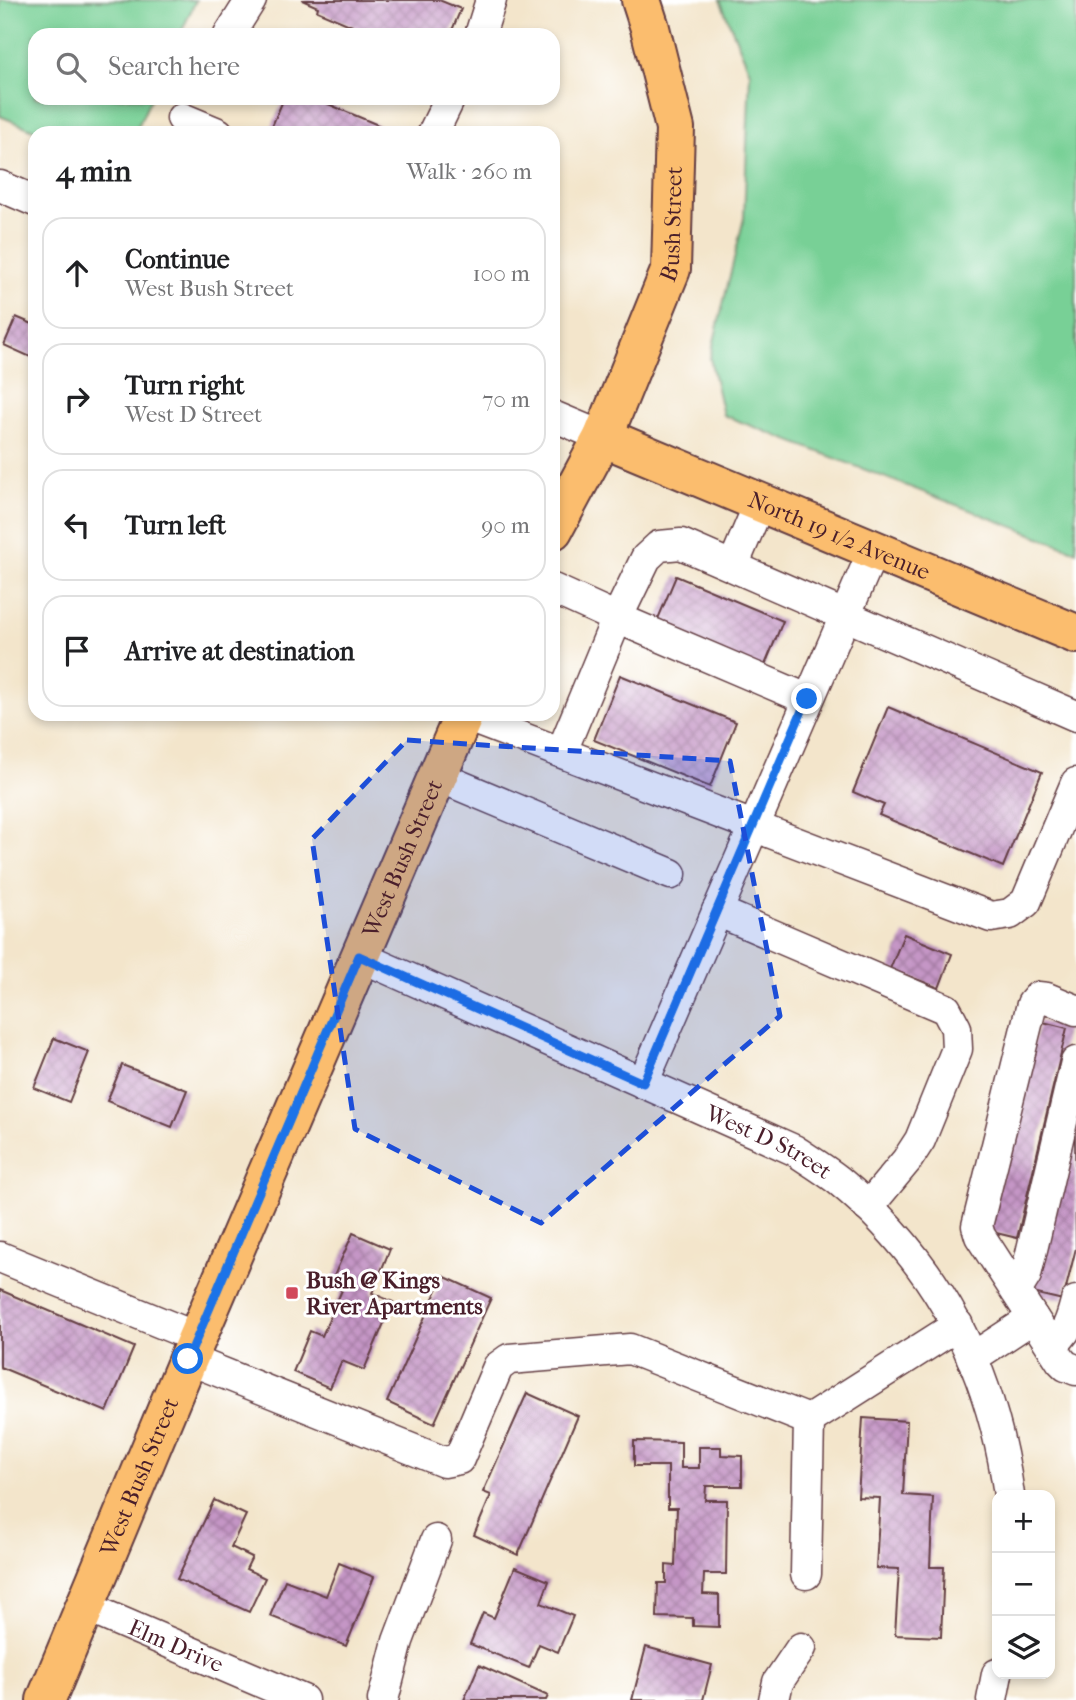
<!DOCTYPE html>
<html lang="en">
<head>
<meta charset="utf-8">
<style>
	body { margin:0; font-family:"IM FELL French Canon",serif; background:#f6f6f6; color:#202124 }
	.controls { position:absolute; right:21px; bottom:21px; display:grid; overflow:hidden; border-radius:14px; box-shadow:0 4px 10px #0003 }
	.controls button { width:63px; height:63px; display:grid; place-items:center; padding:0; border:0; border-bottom:2px solid #e0e0e0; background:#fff; color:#202124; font:35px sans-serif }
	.stop { position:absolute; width:21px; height:21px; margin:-16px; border:5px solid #1a73e8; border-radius:50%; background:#fff }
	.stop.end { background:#1a73e8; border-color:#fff; box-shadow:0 2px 7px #0008 }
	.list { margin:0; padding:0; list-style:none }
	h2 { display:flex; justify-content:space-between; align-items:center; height:91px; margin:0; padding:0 28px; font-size:30px }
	h2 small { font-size:23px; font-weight:400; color:#757577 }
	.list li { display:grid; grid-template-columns:46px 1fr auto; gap:21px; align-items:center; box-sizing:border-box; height:112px; margin:0 14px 14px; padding:0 14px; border:2px solid #e0e0e0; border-radius:21px }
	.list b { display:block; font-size:26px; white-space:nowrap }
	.list p { margin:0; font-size:23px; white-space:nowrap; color:#757577 }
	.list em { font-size:23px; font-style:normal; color:#757577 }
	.icon { flex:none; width:38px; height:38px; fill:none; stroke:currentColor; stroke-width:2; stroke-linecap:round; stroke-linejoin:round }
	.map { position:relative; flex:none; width:1076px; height:1700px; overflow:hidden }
	.search { position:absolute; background:#fff; box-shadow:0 4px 10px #0003; left:28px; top:28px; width:532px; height:77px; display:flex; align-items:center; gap:18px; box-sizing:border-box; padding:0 24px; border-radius:21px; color:#757577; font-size:26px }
	.panel { position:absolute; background:#fff; box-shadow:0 4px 10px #0003; left:28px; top:126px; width:532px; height:595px; border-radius:21px }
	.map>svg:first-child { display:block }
	.grass { fill:#78d096; stroke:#617860; stroke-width:2 }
	.building { fill:url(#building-cross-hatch) }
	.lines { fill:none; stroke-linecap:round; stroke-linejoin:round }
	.minor-casing { stroke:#633d43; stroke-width:33 }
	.major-casing { stroke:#633d43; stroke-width:42 }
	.minor { stroke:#fff; stroke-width:30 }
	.major { stroke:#fbbd6e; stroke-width:38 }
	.route { stroke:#1a73e8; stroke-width:9 }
	.marked { fill:#1d4ed8; fill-opacity:0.2; stroke:#1d4ed8; stroke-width:5; stroke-dasharray:14 9; stroke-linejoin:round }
	.poi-dot { fill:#d1495b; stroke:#fff; stroke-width:2.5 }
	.labels { text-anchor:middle; stroke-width:6; stroke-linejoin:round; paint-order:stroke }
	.street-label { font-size:23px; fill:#4a1f2b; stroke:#fff }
	.poi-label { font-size:23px; font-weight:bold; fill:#4a1f2b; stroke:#fff; text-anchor:start }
</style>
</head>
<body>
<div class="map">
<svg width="1076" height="1700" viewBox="0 0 1076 1700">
	<defs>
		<pattern id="building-cross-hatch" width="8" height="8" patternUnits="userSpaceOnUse" patternTransform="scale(1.75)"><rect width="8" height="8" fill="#c596c6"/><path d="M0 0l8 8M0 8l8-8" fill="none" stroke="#a27aa1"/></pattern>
	</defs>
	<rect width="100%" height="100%" fill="#fff"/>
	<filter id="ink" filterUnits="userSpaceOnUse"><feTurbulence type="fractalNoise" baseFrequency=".0143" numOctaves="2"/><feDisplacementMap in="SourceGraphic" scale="14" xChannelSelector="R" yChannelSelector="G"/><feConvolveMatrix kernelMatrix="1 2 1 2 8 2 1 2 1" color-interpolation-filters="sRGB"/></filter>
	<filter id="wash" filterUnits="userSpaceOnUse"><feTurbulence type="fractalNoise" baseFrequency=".00686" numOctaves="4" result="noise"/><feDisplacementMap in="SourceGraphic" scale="28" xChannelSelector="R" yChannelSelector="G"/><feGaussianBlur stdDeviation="1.57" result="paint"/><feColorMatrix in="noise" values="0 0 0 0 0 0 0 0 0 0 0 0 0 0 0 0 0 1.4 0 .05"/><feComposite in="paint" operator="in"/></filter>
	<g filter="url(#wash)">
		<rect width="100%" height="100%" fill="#f3e5cb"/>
		<g class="grass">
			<path d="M 0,0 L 196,0 L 180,35 L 35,35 L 35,98 L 151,98 L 135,133 L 41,133 L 0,116 Z"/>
			<path d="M 720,0 L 1076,0 L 1076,551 L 723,415 L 710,358 L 744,218 L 750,72 Z"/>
		</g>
		<g id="blocks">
			<g class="building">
				<path d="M 302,0 L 439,0 L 461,9 L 450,35 L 362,35 L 364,31 L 317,11 L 318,7 Z"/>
				<path d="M 284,98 L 314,98 L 397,133 L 269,133 Z"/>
				<path d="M 16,317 L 35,325 L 35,359 L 4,345 Z"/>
				<path d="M 676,576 L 783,621 L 763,670 L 655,626 Z"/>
				<path d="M 620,675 L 736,722 L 710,787 L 594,740 Z"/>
				<path d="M 888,707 L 1042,772 L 1003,867 L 879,815 L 884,805 L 853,792 Z"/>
				<path d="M 904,934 L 952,954 L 939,988 L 890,969 Z"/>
				<path d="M 1039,1021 L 1067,1028 L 1017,1238 L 988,1231 Z"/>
				<path d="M 54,1038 L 89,1052 L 69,1102 L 34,1088 Z"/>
				<path d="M 122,1065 L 187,1090 L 172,1127 L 107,1101 Z"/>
				<path d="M 1075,1129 L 1076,1248 L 1063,1300 L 1033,1293 Z"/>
				<path d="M 353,1233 L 390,1249 L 372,1293 L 393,1302 L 364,1370 L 342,1361 L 330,1388 L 293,1372 L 310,1331 L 322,1336 L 342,1290 L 330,1285 Z"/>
				<path d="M 443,1276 L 491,1298 L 434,1424 L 387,1402 Z"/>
				<path d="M 0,1290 L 134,1347 L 107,1412 L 0,1367 Z"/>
				<path d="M 527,1393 L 578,1416 L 518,1555 L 474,1535 L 491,1495 L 483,1492 Z"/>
				<path d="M 863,1418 L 907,1421 L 903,1495 L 933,1497 L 930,1567 L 944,1567 L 941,1637 L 895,1635 L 899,1569 L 876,1568 L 880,1498 L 858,1497 Z"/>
				<path d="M 634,1441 L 681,1442 L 681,1468 L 699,1468 L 699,1447 L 721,1447 L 721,1455 L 742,1456 L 742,1486 L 706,1486 L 705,1500 L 727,1500 L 726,1574 L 704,1574 L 703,1594 L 719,1595 L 719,1627 L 693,1626 L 693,1618 L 657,1617 L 658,1583 L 666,1583 L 666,1565 L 675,1566 L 677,1508 L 668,1508 L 668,1466 L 634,1466 Z"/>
				<path d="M 214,1500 L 246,1515 L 231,1547 L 252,1557 L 246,1569 L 265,1578 L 249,1612 L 177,1579 Z"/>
				<path d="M 339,1563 L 374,1577 L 346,1646 L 270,1616 L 285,1580 L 326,1596 Z"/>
				<path d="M 515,1567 L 549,1581 L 541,1603 L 573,1616 L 558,1652 L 539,1644 L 529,1668 L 470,1644 L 483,1613 L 494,1618 Z"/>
				<path d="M 646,1647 L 712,1665 L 703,1700 L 632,1700 Z"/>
				<path d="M 479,1665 L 548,1696 L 546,1700 L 464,1700 Z"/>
			</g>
		</g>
	</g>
	<g filter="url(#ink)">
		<use href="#blocks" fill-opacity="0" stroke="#633d43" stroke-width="2"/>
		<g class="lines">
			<g class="minor-casing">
				<g id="minor">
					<path d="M 229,35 L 251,0"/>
					<path d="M 480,35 L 491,0"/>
					<path d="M 182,118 L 218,133"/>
					<path d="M 433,133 L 450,98"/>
					<path d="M 0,186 L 35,201"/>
					<path d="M 553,416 L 603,437"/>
					<path d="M 733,566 L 760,502"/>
					<path d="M 553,589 L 617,618 L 646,558 L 659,546 L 681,544 L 1076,716"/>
					<path d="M 463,715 L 991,917 L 1010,914 L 1026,902 L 1076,783"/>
					<path d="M 562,751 L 617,618 L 807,699"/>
					<path d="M 437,776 L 671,874"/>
					<path d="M 717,911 L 946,1009 L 956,1028 L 957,1049 L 920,1140 L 907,1160 L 868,1207"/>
					<path id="s1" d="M 359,956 L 794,1150 C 809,1160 824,1169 838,1180 C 938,1262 992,1368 1009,1495"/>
					<path d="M 1076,1010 L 1047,998 L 1038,997 L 1032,1004 L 977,1226 L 980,1236 L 1061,1361 L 1066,1366 L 1076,1370"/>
					<path d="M 643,1083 L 874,549"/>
					<path d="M 0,1257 L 198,1338"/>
					<path d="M 1016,1291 L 1026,1275 L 1076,1062"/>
					<path d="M 1051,1345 C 1068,1333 1071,1320 1076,1301"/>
					<path d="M 972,1358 L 1033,1318"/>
					<path d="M 188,1359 L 444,1462 L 459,1459 L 498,1367 L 509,1359 L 630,1349 L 809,1420 L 958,1325"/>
					<path d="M 806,1574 L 809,1420"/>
					<path id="s2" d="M 86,1607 L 303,1700"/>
					<path d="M 383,1700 L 398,1641 L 436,1540"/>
					<path d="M 774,1700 L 778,1682 L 801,1648"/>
					<path d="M 992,1700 L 997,1674"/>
				</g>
			</g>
			<g class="major-casing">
				<g id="major">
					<path id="s3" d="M 603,437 L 1076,634"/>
					<path id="s4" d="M 553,530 L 603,437 L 671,269 L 675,128 L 650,28 L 641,0"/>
					<path id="s5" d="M 46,1700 L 188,1359 L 464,714"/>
				</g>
			</g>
			<use href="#minor" class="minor"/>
			<use href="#major" class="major"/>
		</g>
	</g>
	<g class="lines" filter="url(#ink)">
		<path class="route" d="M 188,1359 L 359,956 L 643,1083 L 807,699"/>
	</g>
	<path class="marked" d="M 407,740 L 730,761 L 780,1016 L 541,1223 L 355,1129 L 312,839 Z"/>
	<rect class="poi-dot" x="285" y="1286" width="14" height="14" rx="3.5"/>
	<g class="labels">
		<g class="street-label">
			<text dy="8" stroke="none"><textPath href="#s4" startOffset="332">Bush Street</textPath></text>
			<text dy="8" stroke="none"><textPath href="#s3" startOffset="256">North 19 1/2 Avenue</textPath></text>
			<text dy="8" stroke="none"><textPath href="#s5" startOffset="914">West Bush Street</textPath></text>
			<text dy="8" stroke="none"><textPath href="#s1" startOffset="450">West D Street</textPath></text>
			<text dy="8" stroke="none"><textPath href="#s5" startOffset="242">West Bush Street</textPath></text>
			<text dy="8" stroke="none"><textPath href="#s2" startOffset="98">Elm Drive</textPath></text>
		</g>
		<g class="poi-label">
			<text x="306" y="1288">Bush @ Kings<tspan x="306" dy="26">River Apartments</tspan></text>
		</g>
	</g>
</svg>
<div class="controls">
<button>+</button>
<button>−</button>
<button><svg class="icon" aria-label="layers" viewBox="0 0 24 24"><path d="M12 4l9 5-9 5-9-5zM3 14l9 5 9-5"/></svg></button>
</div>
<div class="stop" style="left:188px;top:1359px"></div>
<div class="stop end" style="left:807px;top:699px"></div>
<div class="search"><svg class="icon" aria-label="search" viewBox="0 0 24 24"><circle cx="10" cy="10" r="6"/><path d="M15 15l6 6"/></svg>Search here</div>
<section class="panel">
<h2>4 min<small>Walk · 260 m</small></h2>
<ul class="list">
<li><svg class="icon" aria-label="ahead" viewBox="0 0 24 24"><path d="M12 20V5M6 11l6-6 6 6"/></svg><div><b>Continue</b><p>West Bush Street</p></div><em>100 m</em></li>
<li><svg class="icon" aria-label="right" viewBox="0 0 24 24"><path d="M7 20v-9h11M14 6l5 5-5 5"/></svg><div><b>Turn right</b><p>West D Street</p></div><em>70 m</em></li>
<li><svg class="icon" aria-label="left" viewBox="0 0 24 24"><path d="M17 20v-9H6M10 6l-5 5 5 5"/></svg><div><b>Turn left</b></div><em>90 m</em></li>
<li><svg class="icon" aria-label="arrive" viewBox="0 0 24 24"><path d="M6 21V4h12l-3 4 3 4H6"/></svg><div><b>Arrive at destination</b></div></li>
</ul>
</section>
</div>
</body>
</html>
